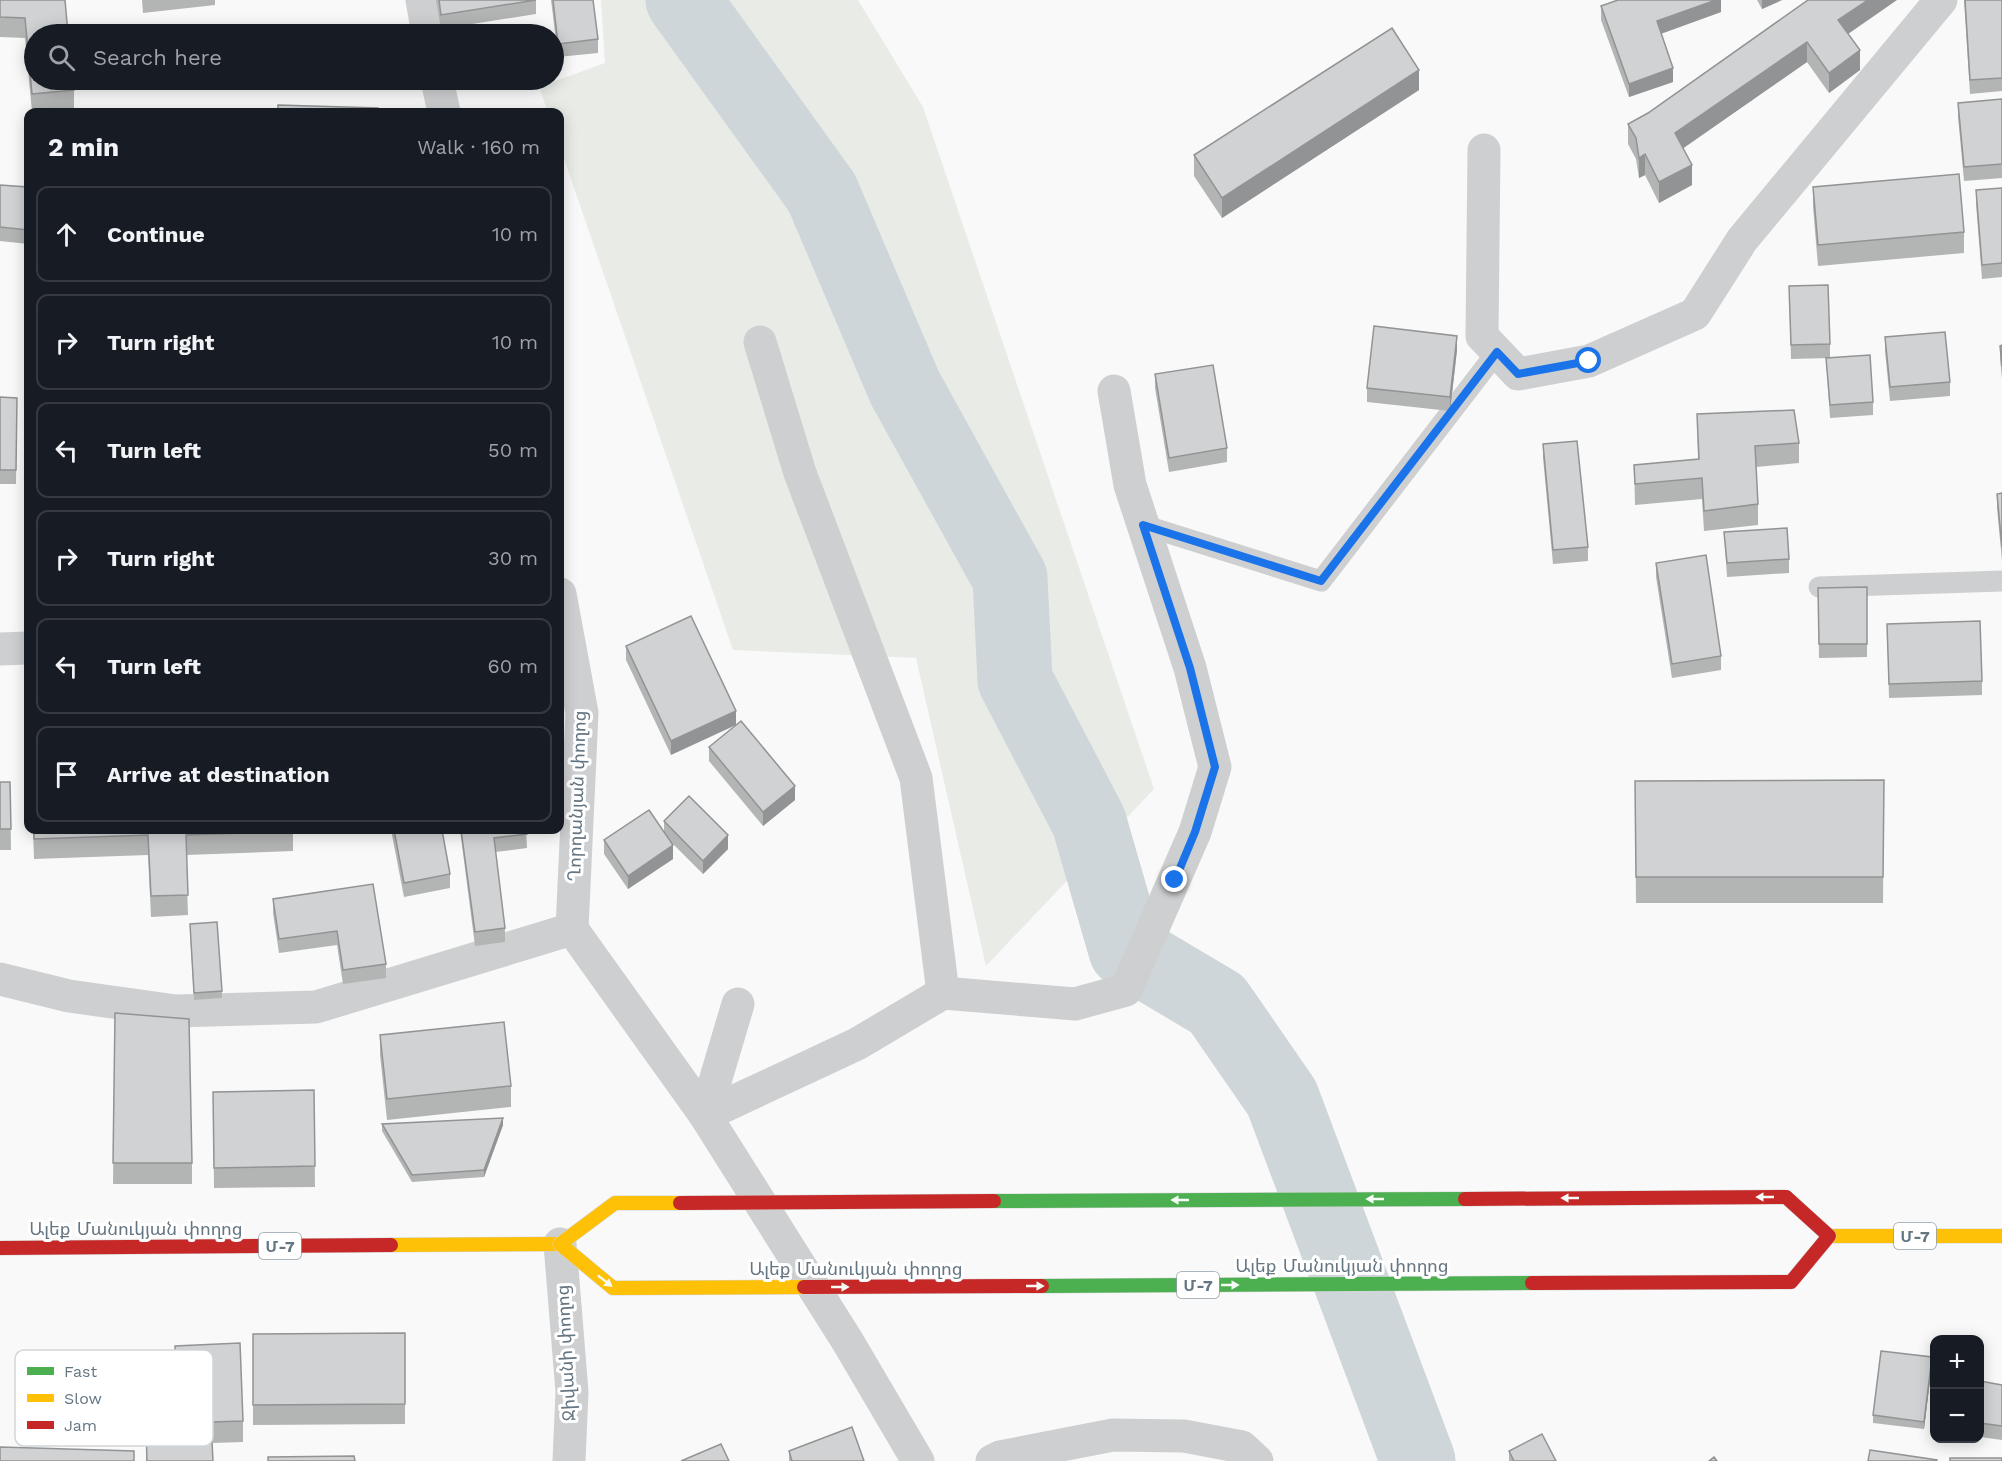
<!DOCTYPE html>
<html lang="en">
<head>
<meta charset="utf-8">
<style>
	body { margin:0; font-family:"Work Sans","Noto Sans Armenian",sans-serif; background:#242831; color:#f1f3f6 }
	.controls { position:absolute; right:18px; bottom:18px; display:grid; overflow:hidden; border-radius:12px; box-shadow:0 3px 15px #0003 }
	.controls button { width:54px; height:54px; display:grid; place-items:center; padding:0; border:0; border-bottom:2px solid #363941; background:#171b24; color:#f1f3f6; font:30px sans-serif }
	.stop { position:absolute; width:18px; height:18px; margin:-14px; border:4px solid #1a73e8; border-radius:50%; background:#fff }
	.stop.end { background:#1a73e8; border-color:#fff; box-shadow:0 2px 6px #0008 }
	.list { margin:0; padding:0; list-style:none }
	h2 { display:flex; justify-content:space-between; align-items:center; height:78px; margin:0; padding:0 24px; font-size:26px }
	h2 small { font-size:20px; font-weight:400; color:#9ea1a6 }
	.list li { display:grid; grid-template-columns:39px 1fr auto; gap:18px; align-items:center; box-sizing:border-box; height:96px; margin:0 12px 12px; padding:0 12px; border:2px solid #363941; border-radius:12px }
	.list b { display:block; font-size:22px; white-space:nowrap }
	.list em { font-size:20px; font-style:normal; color:#9ea1a6 }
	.icon { flex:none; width:33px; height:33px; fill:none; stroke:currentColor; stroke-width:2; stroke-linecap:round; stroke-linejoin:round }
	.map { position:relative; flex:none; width:2002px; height:1461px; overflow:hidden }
	.search { position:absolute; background:#171b24; box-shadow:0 3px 15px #0003; left:24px; top:24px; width:540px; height:66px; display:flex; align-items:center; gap:15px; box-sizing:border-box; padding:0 21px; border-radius:33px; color:#9ea1a6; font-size:22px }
	.panel { position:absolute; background:#171b24; box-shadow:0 3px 15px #0003; left:24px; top:108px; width:540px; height:726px; border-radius:12px }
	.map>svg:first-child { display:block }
	.green { fill:#e8ebe6 }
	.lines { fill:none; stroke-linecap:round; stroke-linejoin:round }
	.river { stroke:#ced6d9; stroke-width:75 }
	.slow-casing { stroke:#d5d6d7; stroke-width:15 }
	.jam-casing { stroke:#d5d6d7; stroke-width:15 }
	.lane { stroke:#cecfd0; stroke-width:21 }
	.street { stroke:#cecfd0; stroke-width:33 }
	.slow { stroke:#ffc107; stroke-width:14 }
	.jam { stroke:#c62828; stroke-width:14 }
	.fast-bridge-casing { stroke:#d5d6d7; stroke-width:15; stroke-linecap:butt }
	.slow-bridge-casing { stroke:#d5d6d7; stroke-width:15; stroke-linecap:butt }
	.jam-bridge-casing { stroke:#d5d6d7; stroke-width:15; stroke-linecap:butt }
	.fast-bridge { stroke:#4caf50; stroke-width:14 }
	.slow-bridge { stroke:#ffc107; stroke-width:14 }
	.jam-bridge { stroke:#c62828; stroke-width:14 }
	.wall { fill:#b3b5b5 }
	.shaded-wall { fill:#929394 }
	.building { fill:#d0d2d3; stroke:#929394; stroke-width:1.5 }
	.oneway { fill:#f6fbf6 }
	.route { stroke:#1a73e8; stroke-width:8 }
	.labels { text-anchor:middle; stroke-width:6; stroke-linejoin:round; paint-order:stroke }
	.shield { fill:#fff; stroke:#939fa8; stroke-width:1.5 }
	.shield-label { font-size:16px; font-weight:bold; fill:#657683 }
	.street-label { font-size:18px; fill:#657683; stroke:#fff }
	.key { fill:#fff; stroke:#d1d6da; stroke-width:1.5 }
	.key-label { font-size:16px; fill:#657683 }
</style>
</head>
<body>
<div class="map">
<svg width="2002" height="1461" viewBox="0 0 2002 1461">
	<rect width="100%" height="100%" fill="#f9f9f9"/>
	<path class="green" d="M 601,0 L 858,0 L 923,107 L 1154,789 L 986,966 L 916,658 L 733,650 L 560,147 L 560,112 L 548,112 L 539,87 L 605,63 Z"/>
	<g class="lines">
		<path class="river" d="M 683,0 L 822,193 L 905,388 L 1010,578 L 1015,680 L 1089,822 L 1126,950 L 1217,1004 L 1282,1098 L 1418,1461"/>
		<g class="slow-casing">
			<g id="slow">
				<path d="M 1829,1236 L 2002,1236"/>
				<path d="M 391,1245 L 560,1244"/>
			</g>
		</g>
		<g class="jam-casing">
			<path id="jam" d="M 0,1248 L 391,1245"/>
		</g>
		<g class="lane">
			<path d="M 1143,525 L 1321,581 L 1497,352"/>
			<path d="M 1819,587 L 2002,581"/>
		</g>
		<g class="street">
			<path d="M 422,0 L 428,34"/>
			<path d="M 437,80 L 444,112"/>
			<path d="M 1484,150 L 1482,336 L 1518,374 L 1589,361 L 1695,314 L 1742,240 L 1941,0"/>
			<path d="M 560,594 L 582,713 L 572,929"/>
			<path d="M 0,649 L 28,648"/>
			<path d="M 0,979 L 69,996 L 176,1011 L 316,1007 L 572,929 L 705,1115 L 848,1342 L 918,1461"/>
			<path d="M 943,993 L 1075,1004 L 1126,990 L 1195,832 L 1215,767 L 1190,668 L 1130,485 L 1114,391"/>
			<path d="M 738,1004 L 705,1115 L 857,1044 L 943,993 L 916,778 L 800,473 L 760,342"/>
			<path d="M 560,1244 L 572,1392 L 569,1461"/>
			<path d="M 992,1461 L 1000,1457 L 1113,1435 L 1184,1436 L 1242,1447 L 1257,1461"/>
		</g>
		<use href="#slow" class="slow"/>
		<use href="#jam" class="jam"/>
		<g class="fast-bridge-casing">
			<g id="fast-bridge">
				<path d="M 994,1201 L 1465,1199"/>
				<path d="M 1042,1286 L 1532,1283"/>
			</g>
		</g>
		<g class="slow-bridge-casing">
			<path id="slow-bridge" d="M 680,1203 L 615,1203 L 560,1244 L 613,1288 L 804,1287"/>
		</g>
		<g class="jam-bridge-casing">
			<g id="jam-bridge">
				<path d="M 1465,1199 L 1786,1197"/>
				<path d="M 680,1203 L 994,1201"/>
				<path d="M 1532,1283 L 1791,1282 L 1829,1236 L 1786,1197"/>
				<path d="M 804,1287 L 1042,1286"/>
			</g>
		</g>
		<use href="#fast-bridge" class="fast-bridge"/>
		<use href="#slow-bridge" class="slow-bridge"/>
		<use href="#jam-bridge" class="jam-bridge"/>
	</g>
	<g class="wall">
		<path d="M 0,0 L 65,0 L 74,90 L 74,111 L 53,112 L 32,112 L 25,38 L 0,37 Z"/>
		<path d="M 142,0 L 215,0 L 215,5 L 143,13 Z"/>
		<path d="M 436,0 L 536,0 L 536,14 L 441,29 Z"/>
		<path d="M 551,0 L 593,0 L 598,39 L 598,53 L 558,57 Z"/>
		<path d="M 1721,0 L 1721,12 L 1661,34 L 1673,82 L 1629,97 L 1601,20 L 1601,6 Z"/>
		<path d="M 1757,0 L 1782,0 L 1762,9 Z"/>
		<path d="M 1808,0 L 1848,34 L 1860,70 L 1829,93 L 1807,62 L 1683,148 L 1692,185 L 1659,203 L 1645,175 L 1639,178 L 1636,159 L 1628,144 L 1628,124 L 1648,113 Z"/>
		<path d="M 1964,0 L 2002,0 L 2002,91 L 1970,94 Z"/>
		<path d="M 1419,90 L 1222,218 L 1194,176 L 1194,155 Z"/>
		<path d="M 2002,99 L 2002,178 L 1964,181 L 1958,117 L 1958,103 Z"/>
		<path d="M 0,185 L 28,187 L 28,244 L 0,241 Z"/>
		<path d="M 1813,187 L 1964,232 L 1964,253 L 1818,266 L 1813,207 Z"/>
		<path d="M 2002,188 L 2002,277 L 1982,279 L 1976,204 L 1976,190 Z"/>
		<path d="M 1789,286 L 1830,344 L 1830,358 L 1791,359 Z"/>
		<path d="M 1885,337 L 1950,382 L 1950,396 L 1890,401 L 1885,351 Z"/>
		<path d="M 2002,345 L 2002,379 L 2000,359 L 2000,346 Z"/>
		<path d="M 1457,350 L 1450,411 L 1367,402 L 1367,388 Z"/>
		<path d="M 1826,358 L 1873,402 L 1873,415 L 1830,418 Z"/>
		<path d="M 1155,374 L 1227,448 L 1227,462 L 1169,472 L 1155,388 Z"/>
		<path d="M 0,397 L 17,398 L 16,484 L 0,484 Z"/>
		<path d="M 1697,414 L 1799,443 L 1799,463 L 1756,467 L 1758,504 L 1758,525 L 1704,531 L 1702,499 L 1635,505 L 1634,465 L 1698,459 Z"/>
		<path d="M 1543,444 L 1588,547 L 1588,561 L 1553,564 L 1543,458 Z"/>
		<path d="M 2002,493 L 2002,561 L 1997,508 L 1997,494 Z"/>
		<path d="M 1724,532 L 1789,559 L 1789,573 L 1727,577 Z"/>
		<path d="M 1656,563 L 1721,656 L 1721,670 L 1672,678 L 1656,577 Z"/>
		<path d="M 1867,587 L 1867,657 L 1819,658 L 1818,588 Z"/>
		<path d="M 691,616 L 671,755 L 626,660 L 626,646 Z"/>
		<path d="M 1887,624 L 1982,681 L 1982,695 L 1889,698 Z"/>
		<path d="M 709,747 L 795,800 L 763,826 L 709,761 Z"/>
		<path d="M 1884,780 L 1883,903 L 1636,903 L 1635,781 Z"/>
		<path d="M 0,782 L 10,782 L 11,850 L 0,850 Z"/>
		<path d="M 664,821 L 728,849 L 703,874 L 669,840 L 673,859 L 628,889 L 604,854 L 604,840 L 664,833 Z"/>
		<path d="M 33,830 L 293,830 L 293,851 L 186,855 L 188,915 L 151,917 L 148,855 L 34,859 Z"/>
		<path d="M 391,830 L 442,830 L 450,874 L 450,888 L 404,897 Z"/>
		<path d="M 460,830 L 526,830 L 527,848 L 495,852 L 505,928 L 505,942 L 475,946 Z"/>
		<path d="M 373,884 L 386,964 L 386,978 L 343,984 L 337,945 L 279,953 L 273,913 L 273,899 Z"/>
		<path d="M 190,931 L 222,991 L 222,998 L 194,1000 Z"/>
		<path d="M 115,1013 L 192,1163 L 192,1184 L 113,1184 Z"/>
		<path d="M 380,1035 L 511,1086 L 511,1107 L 387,1120 L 380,1055 Z"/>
		<path d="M 314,1090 L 315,1187 L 214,1188 L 213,1092 Z"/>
		<path d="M 382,1124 L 503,1125 L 484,1177 L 412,1182 L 382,1131 Z"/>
		<path d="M 405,1333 L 405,1424 L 253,1425 L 253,1334 Z"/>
		<path d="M 175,1346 L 243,1421 L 243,1442 L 212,1443 L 213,1461 L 146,1461 L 146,1430 L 177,1428 Z"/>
		<path d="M 1932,1364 L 1924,1429 L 1873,1423 L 1873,1415 Z"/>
		<path d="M 1980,1381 L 2002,1385 L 2002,1440 L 1980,1437 Z"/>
		<path d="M 789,1451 L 864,1461 L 789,1461 Z"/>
		<path d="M 1509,1451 L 1556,1461 L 1509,1461 Z"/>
	</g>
	<g class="shaded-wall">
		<path d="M 1716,0 L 1721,0 L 1721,12 L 1657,35 L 1657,21 Z"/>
		<path d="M 1762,0 L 1782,0 L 1762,9 Z"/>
		<path d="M 1868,0 L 1897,0 L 1838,41 L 1838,20 Z"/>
		<path d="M 1807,42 L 1807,62 L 1675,154 L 1675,133 Z"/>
		<path d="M 1860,50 L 1860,70 L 1829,93 L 1829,73 Z"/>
		<path d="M 1673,68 L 1673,82 L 1629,97 L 1629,84 Z"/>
		<path d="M 1419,70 L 1419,90 L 1222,218 L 1222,198 Z"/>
		<path d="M 1645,154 L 1645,175 L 1639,178 L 1639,158 Z"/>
		<path d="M 1692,165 L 1692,185 L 1659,203 L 1659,182 Z"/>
		<path d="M 1457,336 L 1457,350 L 1450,411 L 1450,397 Z"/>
		<path d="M 736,711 L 736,725 L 671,755 L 671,741 Z"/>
		<path d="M 795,786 L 795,800 L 763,826 L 763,812 Z"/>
		<path d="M 728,835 L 728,849 L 703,874 L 703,861 Z"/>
		<path d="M 673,845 L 673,859 L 628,889 L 628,876 Z"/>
		<path d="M 503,1118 L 503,1125 L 484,1177 L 484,1170 Z"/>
		<path d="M 1932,1357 L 1932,1364 L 1924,1429 L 1924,1422 Z"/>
	</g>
	<g class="building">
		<path d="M 0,0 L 65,0 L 68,34 L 34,34 L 34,80 L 73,80 L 74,90 L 32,94 L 25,18 L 0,17 Z"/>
		<path d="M 439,0 L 536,0 L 441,15 Z"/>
		<path d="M 553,0 L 593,0 L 598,39 L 558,44 Z"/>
		<path d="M 1618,0 L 1716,0 L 1657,21 L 1673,68 L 1629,84 L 1601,6 Z"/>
		<path d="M 1808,0 L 1868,0 L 1838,20 L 1860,50 L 1829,73 L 1807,42 L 1675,133 L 1692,165 L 1659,182 L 1645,154 L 1639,158 L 1636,138 L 1628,124 L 1648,113 Z"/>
		<path d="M 1965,0 L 2002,0 L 2002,78 L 1970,80 Z"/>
		<path d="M 1392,28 L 1419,70 L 1222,198 L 1194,155 Z"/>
		<path d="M 2002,99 L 2002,164 L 1964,167 L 1958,103 Z"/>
		<path d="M 278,105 L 378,108 L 378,112 L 278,112 Z"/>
		<path d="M 1959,174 L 1964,232 L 1818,245 L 1813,187 Z"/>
		<path d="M 0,185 L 28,187 L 28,230 L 0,227 Z"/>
		<path d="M 2002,188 L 2002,263 L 1982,265 L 1976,190 Z"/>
		<path d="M 1828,285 L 1830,344 L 1791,345 L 1789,286 Z"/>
		<path d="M 1374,326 L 1457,336 L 1450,397 L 1367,388 Z"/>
		<path d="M 1945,332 L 1950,382 L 1890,387 L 1885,337 Z"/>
		<path d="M 2002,345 L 2002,366 L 2000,346 Z"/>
		<path d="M 1870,355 L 1873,402 L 1830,405 L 1826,358 Z"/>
		<path d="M 1213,365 L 1227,448 L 1169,458 L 1155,374 Z"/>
		<path d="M 0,397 L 17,398 L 16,470 L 0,470 Z"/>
		<path d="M 27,407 L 28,407 L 28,492 Z"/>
		<path d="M 1794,410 L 1799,443 L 1755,446 L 1758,504 L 1704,511 L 1702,478 L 1635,484 L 1634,465 L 1699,459 L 1697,414 Z"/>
		<path d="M 1577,441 L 1588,547 L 1553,550 L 1543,444 Z"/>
		<path d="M 2002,493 L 2002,547 L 1997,494 Z"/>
		<path d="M 1787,528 L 1789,559 L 1727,563 L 1724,532 Z"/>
		<path d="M 1706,555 L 1721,656 L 1672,664 L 1656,563 Z"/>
		<path d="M 1867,587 L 1867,644 L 1819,644 L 1818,588 Z"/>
		<path d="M 691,616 L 736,711 L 671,741 L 626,646 Z"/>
		<path d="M 1980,621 L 1982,681 L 1889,684 L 1887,624 Z"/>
		<path d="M 741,721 L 795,786 L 763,812 L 709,747 Z"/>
		<path d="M 1884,780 L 1883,877 L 1636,877 L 1635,781 Z"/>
		<path d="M 0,782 L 10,782 L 11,829 L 0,829 Z"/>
		<path d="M 689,796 L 728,835 L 703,861 L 664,821 Z"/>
		<path d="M 649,810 L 673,845 L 628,876 L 604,840 Z"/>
		<path d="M 34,830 L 293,830 L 293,831 L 186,835 L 188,895 L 151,896 L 148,835 L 34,839 Z"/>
		<path d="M 394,830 L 442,830 L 450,874 L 404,883 Z"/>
		<path d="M 461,830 L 526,830 L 527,834 L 494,838 L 505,928 L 475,932 Z"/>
		<path d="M 373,884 L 386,964 L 343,970 L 337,931 L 279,939 L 273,899 Z"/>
		<path d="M 217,922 L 222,991 L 194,993 L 190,924 Z"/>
		<path d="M 115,1013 L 189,1019 L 192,1163 L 113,1163 Z"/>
		<path d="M 504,1022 L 511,1086 L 387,1099 L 380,1035 Z"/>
		<path d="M 314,1090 L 315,1166 L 214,1168 L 213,1092 Z"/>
		<path d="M 503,1118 L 484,1170 L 412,1175 L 382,1124 Z"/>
		<path d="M 405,1333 L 405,1404 L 253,1405 L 253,1334 Z"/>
		<path d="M 240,1343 L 243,1421 L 211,1422 L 213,1461 L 147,1461 L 146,1430 L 178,1428 L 175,1346 Z"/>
		<path d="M 1881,1351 L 1932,1357 L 1924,1422 L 1873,1415 Z"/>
		<path d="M 1980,1381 L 2002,1385 L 2002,1426 L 1980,1423 Z"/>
		<path d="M 852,1427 L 864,1461 L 792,1461 L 789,1451 Z"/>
		<path d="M 1542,1434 L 1556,1461 L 1514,1461 L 1509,1451 Z"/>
		<path d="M 721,1444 L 729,1461 L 681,1461 Z"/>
		<path d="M 0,1447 L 134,1451 L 134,1461 L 0,1461 Z"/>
		<path d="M 1870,1450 L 1937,1460 L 1937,1461 L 1868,1461 Z"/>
		<path d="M 354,1456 L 355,1461 L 268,1461 L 268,1457 Z"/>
		<path d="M 1714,1457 L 1717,1461 L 1709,1461 Z"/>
		<rect x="1950" y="1458" width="52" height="3"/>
	</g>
	<defs><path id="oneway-solid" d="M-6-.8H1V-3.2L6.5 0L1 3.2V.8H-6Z" transform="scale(1.5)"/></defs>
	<g class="oneway">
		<use href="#oneway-solid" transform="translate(1765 1197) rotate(180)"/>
		<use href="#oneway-solid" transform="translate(1570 1198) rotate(180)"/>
		<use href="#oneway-solid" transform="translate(1375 1199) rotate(180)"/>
		<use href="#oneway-solid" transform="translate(1180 1200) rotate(180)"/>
		<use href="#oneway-solid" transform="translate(605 1281) rotate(38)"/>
		<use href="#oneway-solid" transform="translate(1230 1285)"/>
		<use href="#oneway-solid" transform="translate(1035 1286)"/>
		<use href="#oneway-solid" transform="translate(840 1287)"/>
	</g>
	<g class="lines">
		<path class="route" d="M 1175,880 L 1195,832 L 1215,767 L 1190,668 L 1143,525 L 1321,581 L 1497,352 L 1518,374 L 1589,361"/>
	</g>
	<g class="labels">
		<g class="shield">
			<rect x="1894" y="1223" width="42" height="26" rx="4.5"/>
			<rect x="259" y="1233" width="42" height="26" rx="4.5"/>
			<rect x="1177" y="1272" width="42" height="26" rx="4.5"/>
		</g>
		<g class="shield-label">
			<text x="1915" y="1242">Մ-7</text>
			<text x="280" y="1252">Մ-7</text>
			<text x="1198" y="1291">Մ-7</text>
		</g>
		<g class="street-label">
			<text transform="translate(577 796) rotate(-88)" y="6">Ղորղանյան փողոց</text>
			<text x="136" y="1235">Ալեք Մանուկյան փողոց</text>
			<text x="1342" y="1272">Ալեք Մանուկյան փողոց</text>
			<text x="856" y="1275">Ալեք Մանուկյան փողոց</text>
			<text transform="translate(566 1353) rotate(-93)" y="6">Ջիվանի փողոց</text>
		</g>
	</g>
	<rect x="15" y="1350" width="198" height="96" rx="9" class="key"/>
	<rect x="27" y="1367" width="27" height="8" fill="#4caf50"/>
	<rect x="27" y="1394" width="27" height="8" fill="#ffc107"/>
	<rect x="27" y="1421" width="27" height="8" fill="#c62828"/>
	<g class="key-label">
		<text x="64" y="1377">Fast</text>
		<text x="64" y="1404">Slow</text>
		<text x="64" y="1431">Jam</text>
	</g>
</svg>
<div class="controls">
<button>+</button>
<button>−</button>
</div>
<div class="stop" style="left:1589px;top:361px"></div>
<div class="stop end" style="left:1175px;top:880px"></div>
<div class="search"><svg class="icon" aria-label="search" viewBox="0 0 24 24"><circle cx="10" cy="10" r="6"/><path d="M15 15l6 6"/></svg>Search here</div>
<section class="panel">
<h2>2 min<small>Walk · 160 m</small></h2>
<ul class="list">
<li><svg class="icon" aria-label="ahead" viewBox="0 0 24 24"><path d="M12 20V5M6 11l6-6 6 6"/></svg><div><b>Continue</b></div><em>10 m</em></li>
<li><svg class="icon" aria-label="right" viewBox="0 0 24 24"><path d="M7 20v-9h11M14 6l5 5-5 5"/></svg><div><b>Turn right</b></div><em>10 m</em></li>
<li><svg class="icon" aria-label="left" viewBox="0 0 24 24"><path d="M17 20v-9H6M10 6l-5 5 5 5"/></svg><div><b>Turn left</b></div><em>50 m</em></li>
<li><svg class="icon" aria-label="right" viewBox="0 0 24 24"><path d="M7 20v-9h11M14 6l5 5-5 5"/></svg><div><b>Turn right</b></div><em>30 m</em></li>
<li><svg class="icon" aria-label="left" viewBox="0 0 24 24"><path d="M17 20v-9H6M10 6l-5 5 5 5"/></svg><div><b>Turn left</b></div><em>60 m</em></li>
<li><svg class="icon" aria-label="arrive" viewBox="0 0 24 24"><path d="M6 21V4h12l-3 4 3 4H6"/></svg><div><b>Arrive at destination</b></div></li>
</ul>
</section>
</div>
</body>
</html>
